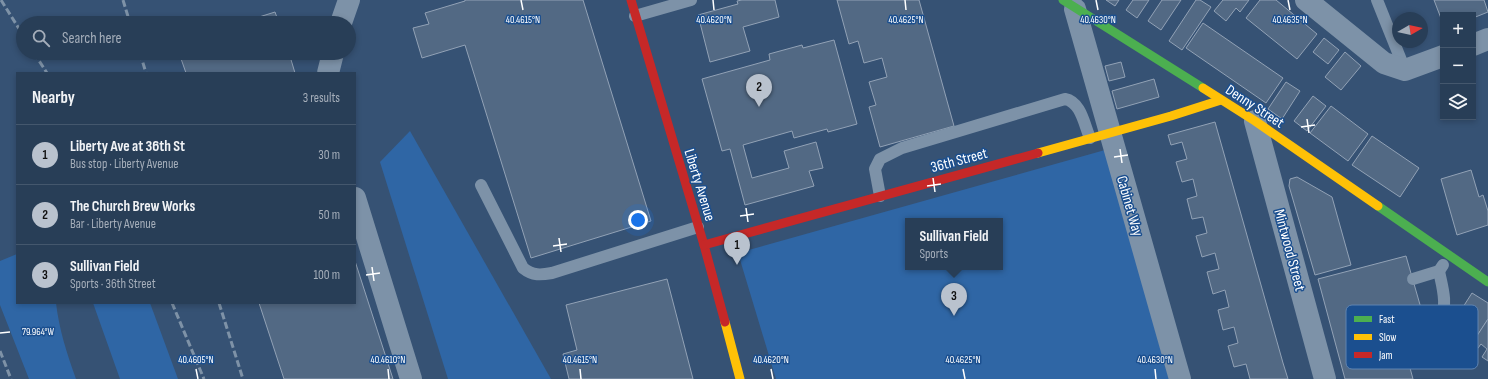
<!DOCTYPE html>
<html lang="en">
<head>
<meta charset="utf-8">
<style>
	body { margin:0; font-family:"Sofia Sans Condensed",sans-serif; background:#30455d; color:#f1f3f6 }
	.controls { position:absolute; right:12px; top:12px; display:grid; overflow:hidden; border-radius:0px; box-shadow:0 2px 6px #0003 }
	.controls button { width:36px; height:36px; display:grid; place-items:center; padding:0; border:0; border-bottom:1px solid #44576d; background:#283e57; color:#f1f3f6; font:20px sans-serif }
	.compass { position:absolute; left:1392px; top:12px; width:36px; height:36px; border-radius:50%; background:#283e57; box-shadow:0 2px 6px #0003; rotate:81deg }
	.you { position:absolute; left:638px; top:220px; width:14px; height:14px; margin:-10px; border:3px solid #fff; border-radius:50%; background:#1a73e8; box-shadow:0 0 0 6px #1a73e833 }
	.badge { display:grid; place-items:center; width:26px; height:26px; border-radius:50%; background:#b9c2ce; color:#111; font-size:13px; font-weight:700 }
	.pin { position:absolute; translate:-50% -33px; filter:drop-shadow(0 1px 2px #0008) }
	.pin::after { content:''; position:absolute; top:21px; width:14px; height:12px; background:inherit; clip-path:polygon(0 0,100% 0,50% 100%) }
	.popup { position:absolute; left:905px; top:218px; width:98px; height:52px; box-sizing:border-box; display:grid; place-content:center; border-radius:0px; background:#283e57; filter:drop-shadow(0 1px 3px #0005); font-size:13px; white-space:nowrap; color:#a5aeba }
	.popup b { font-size:15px; color:#f1f3f6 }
	.popup::after { content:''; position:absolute; left:50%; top:100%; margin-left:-8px; border:8px solid transparent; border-top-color:#283e57 }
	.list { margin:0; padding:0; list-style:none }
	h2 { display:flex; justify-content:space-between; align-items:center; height:52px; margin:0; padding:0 16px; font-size:17px }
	h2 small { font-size:13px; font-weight:400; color:#a5aeba }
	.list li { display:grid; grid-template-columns:26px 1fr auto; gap:12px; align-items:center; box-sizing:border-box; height:60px; padding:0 16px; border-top:1px solid #44576d }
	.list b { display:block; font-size:15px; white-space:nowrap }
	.list p { margin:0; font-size:13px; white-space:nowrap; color:#a5aeba }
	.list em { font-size:13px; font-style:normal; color:#a5aeba }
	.icon { flex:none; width:22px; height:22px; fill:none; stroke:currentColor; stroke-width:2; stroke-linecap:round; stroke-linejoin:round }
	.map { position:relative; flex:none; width:1488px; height:379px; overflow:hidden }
	.search { position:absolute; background:#283e57; box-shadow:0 2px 6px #0003; left:16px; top:16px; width:340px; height:44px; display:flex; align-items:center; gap:10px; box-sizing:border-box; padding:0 14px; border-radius:22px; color:#a5aeba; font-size:15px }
	.panel { position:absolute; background:#283e57; box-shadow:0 2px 6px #0003; left:16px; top:72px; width:340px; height:232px; border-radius:0px }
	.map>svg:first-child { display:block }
	.green { fill:#2f66a5; fill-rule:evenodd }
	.building { fill:#526984; stroke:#92a2b6 }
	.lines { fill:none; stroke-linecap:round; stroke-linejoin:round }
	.lane { stroke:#7d92a8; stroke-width:12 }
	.street { stroke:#7d92a8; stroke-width:22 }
	.fast { stroke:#4caf50; stroke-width:9 }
	.slow { stroke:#ffc107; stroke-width:9 }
	.jam { stroke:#c62828; stroke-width:9 }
	.rail { stroke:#7e92a7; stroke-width:3; stroke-dasharray:7 3; stroke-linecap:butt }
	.ticks { fill:none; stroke:#fff; stroke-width:1.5 }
	.labels { text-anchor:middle; stroke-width:3; stroke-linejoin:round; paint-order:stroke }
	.street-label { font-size:15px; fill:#fff; stroke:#1b4f8f }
	.key { fill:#1b4f8f; stroke:#5f84b1; stroke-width:1 }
	.key-label { font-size:11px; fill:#fff }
	.ticks-label { font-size:10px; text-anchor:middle; fill:#fff; stroke:#1b4f8f; stroke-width:3; stroke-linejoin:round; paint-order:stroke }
</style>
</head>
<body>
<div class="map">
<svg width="1488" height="379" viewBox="0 0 1488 379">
	<rect width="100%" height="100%" fill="#365274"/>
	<g class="green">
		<path d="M 410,131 L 551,379 L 448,379 L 380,162 Z"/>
		<path d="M 1105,150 L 1169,379 L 776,379 L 738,253 ZM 908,221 L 1000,221 L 1000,267 L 908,267 Z"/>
		<path d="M 17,254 L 17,303 L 56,303 C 59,329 67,354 76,379 L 29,379 L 0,305 L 0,261 Z"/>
		<path d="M 93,303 L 150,303 L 178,379 L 120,379 Z"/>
	</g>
	<g class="building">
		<path d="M 465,0 L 583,0 L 651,221 L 531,258 L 465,45 L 422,58 L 413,28 L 429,24 L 425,13 L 465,1 Z"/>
		<path d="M 742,0 L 775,0 L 779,17 L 743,27 L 750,51 L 710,62 L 698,15 L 738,4 L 737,1 Z"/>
		<path d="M 837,0 L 919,0 L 954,126 L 880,147 L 869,107 L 876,105 L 869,82 L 887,77 L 882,58 L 864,63 L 858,41 L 849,44 Z"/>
		<path d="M 1106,0 L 1119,0 L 1115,6 Z"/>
		<path d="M 1133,0 L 1149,0 L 1137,18 L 1126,10 Z"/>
		<path d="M 1162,0 L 1181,0 L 1161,30 L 1148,21 Z"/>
		<path d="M 1196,0 L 1200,0 L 1211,7 L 1182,50 L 1169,41 Z"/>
		<path d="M 1223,0 L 1249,0 L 1240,12 L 1236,8 L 1226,21 L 1214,11 Z"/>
		<path d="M 1260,0 L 1276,0 L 1317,34 L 1297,59 L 1246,18 Z"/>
		<path d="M 1434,0 L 1484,0 L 1488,12 L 1473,18 L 1473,15 L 1443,15 L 1443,20 L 1442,21 Z"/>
		<path d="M 275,12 L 279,23 L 240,23 Z"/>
		<path d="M 1203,23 L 1283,78 L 1266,103 L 1186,48 Z"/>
		<path d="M 1324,38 L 1339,50 L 1328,64 L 1313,52 Z"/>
		<path d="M 834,40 L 857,124 L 828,132 L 827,129 L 794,138 L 792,131 L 743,145 L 752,178 L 789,168 L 784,151 L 816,142 L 823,168 L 809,171 L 814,186 L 745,205 L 730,149 L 722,151 L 702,79 L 770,60 L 769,54 L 802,45 L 803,48 Z"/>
		<path d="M 1345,52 L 1361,66 L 1341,90 L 1325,77 Z"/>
		<path d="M 179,53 L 289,53 L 295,73 L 186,73 Z"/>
		<path d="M 1121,62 L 1125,77 L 1109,81 L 1105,66 Z"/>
		<path d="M 1154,79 L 1159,97 L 1117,109 L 1112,91 Z"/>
		<path d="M 1286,82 L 1300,91 L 1282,119 L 1268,109 Z"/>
		<path d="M 1313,96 L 1326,106 L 1307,131 L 1294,121 Z"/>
		<path d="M 1331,106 L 1368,134 L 1348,161 L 1310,133 Z"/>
		<path d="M 1215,122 L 1283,363 L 1288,379 L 1250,379 L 1246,364 L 1234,367 L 1228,346 L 1238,343 L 1234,327 L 1223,330 L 1218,310 L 1229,307 L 1225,290 L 1213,294 L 1207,272 L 1219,269 L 1215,253 L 1202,257 L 1196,236 L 1207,233 L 1203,217 L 1192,219 L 1187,199 L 1197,196 L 1193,179 L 1182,182 L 1176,162 L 1187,159 L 1182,142 L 1171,145 L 1168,135 Z"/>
		<path d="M 1372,136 L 1419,168 L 1400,197 L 1352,165 Z"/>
		<path d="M 1471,170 L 1479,197 L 1483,195 L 1488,211 L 1488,225 L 1457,235 L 1441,179 Z"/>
		<path d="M 1297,177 L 1332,197 L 1351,265 L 1315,275 L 1289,186 L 1290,179 Z"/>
		<path d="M 1406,256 L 1433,350 L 1407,357 L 1413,379 L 1345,379 L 1318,279 Z"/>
		<path d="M 355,261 L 393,379 L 284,379 L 259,303 L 355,303 Z"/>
		<path d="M 667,279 L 693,379 L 569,379 L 563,354 L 577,350 L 566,305 Z"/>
		<path d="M 1472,293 L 1488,303 L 1488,319 L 1469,348 L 1462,344 L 1467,336 L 1460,331 L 1455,338 L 1447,332 Z"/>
		<path d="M 1488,319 L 1488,361 L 1482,357 L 1487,349 L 1481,344 L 1475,352 L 1469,348 Z"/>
	</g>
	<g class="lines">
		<g class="lane">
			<path d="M 1377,0 L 1405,70"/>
			<path d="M 635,16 L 691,0"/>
			<path d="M 481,185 L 523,268 C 533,276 541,275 552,273 L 698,227"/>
			<path d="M 880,196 L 875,169 L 880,159 L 902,148 L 1065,99 C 1081,102 1084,124 1090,138"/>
			<path d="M 1413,279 L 1439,271 L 1443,265"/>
			<path d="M 1425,322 C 1429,320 1436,318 1440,315 C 1449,307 1441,282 1439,271"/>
		</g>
		<g class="street">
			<path d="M 1306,0 L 1384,63 L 1405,70 L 1443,56"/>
			<path d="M 1075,9 L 1180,379"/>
			<path d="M 341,23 L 349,0"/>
			<path d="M 1473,45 L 1488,39"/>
			<path d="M 328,73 L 333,53"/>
			<path d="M 1255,121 L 1325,379"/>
			<path d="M 355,198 L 411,379"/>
		</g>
		<g class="fast">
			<path d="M 1063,0 L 1203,88"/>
			<path d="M 1378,206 L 1488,282"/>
		</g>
		<g class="slow">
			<path d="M 1203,88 L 1255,121 L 1378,206"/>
			<path d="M 1038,153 L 1171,116 L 1221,100"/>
			<path d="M 725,322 L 740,379"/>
		</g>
		<g class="jam">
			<path d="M 631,0 L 704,245 L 725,322"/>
			<path d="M 704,245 L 1038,153"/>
		</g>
		<g class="rail">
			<path d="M 1,0 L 23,35"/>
			<path d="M 123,0 L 130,23"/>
			<path d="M 34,53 L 47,73"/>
			<path d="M 140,53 L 146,73"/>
			<path d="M 172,303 L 204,379"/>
			<path d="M 219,303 L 243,379"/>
			<path d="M 0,351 L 11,379"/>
		</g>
	</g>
	<path class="ticks" d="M 521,0 L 523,10M 713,0 L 714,10M 905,0 L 906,10M 1096,0 L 1098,10M 1288,0 L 1290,10M 1307,119 L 1309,133M 1301,127 L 1315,125M 1120,149 L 1122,163M 1114,157 L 1128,155M 933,178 L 935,192M 927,186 L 941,184M 746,208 L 748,222M 740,216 L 754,214M 559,238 L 561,252M 553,246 L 567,244M 372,267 L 374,281M 366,275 L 380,273M 0,333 L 10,332M 196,369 L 198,379M 388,369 L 389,379M 580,369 L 581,379M 771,369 L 773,379M 963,369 L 965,379M 1155,369 L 1156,379"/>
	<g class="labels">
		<g class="street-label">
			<text transform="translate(1255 106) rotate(33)" y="5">Denny Street</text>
			<text transform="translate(959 160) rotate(-15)" y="5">36th Street</text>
			<text transform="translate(700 185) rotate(73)" y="5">Liberty Avenue</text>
			<text transform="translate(1130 206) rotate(74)" y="5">Cabinet Way</text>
			<text transform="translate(1290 250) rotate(75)" y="5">Mintwood Street</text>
		</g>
	</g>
	<rect x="1346" y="305" width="132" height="64" rx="6" class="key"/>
	<rect x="1354" y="316" width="18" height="6" fill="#4caf50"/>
	<rect x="1354" y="334" width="18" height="6" fill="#ffc107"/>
	<rect x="1354" y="352" width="18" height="6" fill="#c62828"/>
	<g class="key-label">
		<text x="1379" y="323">Fast</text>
		<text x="1379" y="341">Slow</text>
		<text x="1379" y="359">Jam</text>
	</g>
	<g class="ticks-label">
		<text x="523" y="23">40.4615°N</text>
		<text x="714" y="23">40.4620°N</text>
		<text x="906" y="23">40.4625°N</text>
		<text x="1098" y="23">40.4630°N</text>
		<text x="1290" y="23">40.4635°N</text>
		<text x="38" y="335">79.964°W</text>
		<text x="196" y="363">40.4605°N</text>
		<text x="388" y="363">40.4610°N</text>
		<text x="580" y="363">40.4615°N</text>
		<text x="771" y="363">40.4620°N</text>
		<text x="963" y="363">40.4625°N</text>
		<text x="1155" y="363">40.4630°N</text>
	</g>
</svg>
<div class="controls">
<button>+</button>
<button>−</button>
<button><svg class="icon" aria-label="layers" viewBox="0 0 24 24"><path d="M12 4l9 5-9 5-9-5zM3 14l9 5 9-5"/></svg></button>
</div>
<svg class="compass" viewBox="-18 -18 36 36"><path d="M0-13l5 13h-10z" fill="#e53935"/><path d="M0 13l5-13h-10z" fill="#a5aeba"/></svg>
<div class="you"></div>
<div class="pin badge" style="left:737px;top:265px">1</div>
<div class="pin badge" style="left:759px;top:107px">2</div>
<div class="pin badge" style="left:954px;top:316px">3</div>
<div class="popup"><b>Sullivan Field</b>Sports</div>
<div class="search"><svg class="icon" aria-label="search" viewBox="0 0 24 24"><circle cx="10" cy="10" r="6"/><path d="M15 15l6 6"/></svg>Search here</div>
<section class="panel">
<h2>Nearby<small>3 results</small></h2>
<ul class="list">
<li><span class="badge">1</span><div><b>Liberty Ave at 36th St</b><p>Bus stop · Liberty Avenue</p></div><em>30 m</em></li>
<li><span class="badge">2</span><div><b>The Church Brew Works</b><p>Bar · Liberty Avenue</p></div><em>50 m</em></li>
<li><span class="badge">3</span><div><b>Sullivan Field</b><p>Sports · 36th Street</p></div><em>100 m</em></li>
</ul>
</section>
</div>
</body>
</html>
